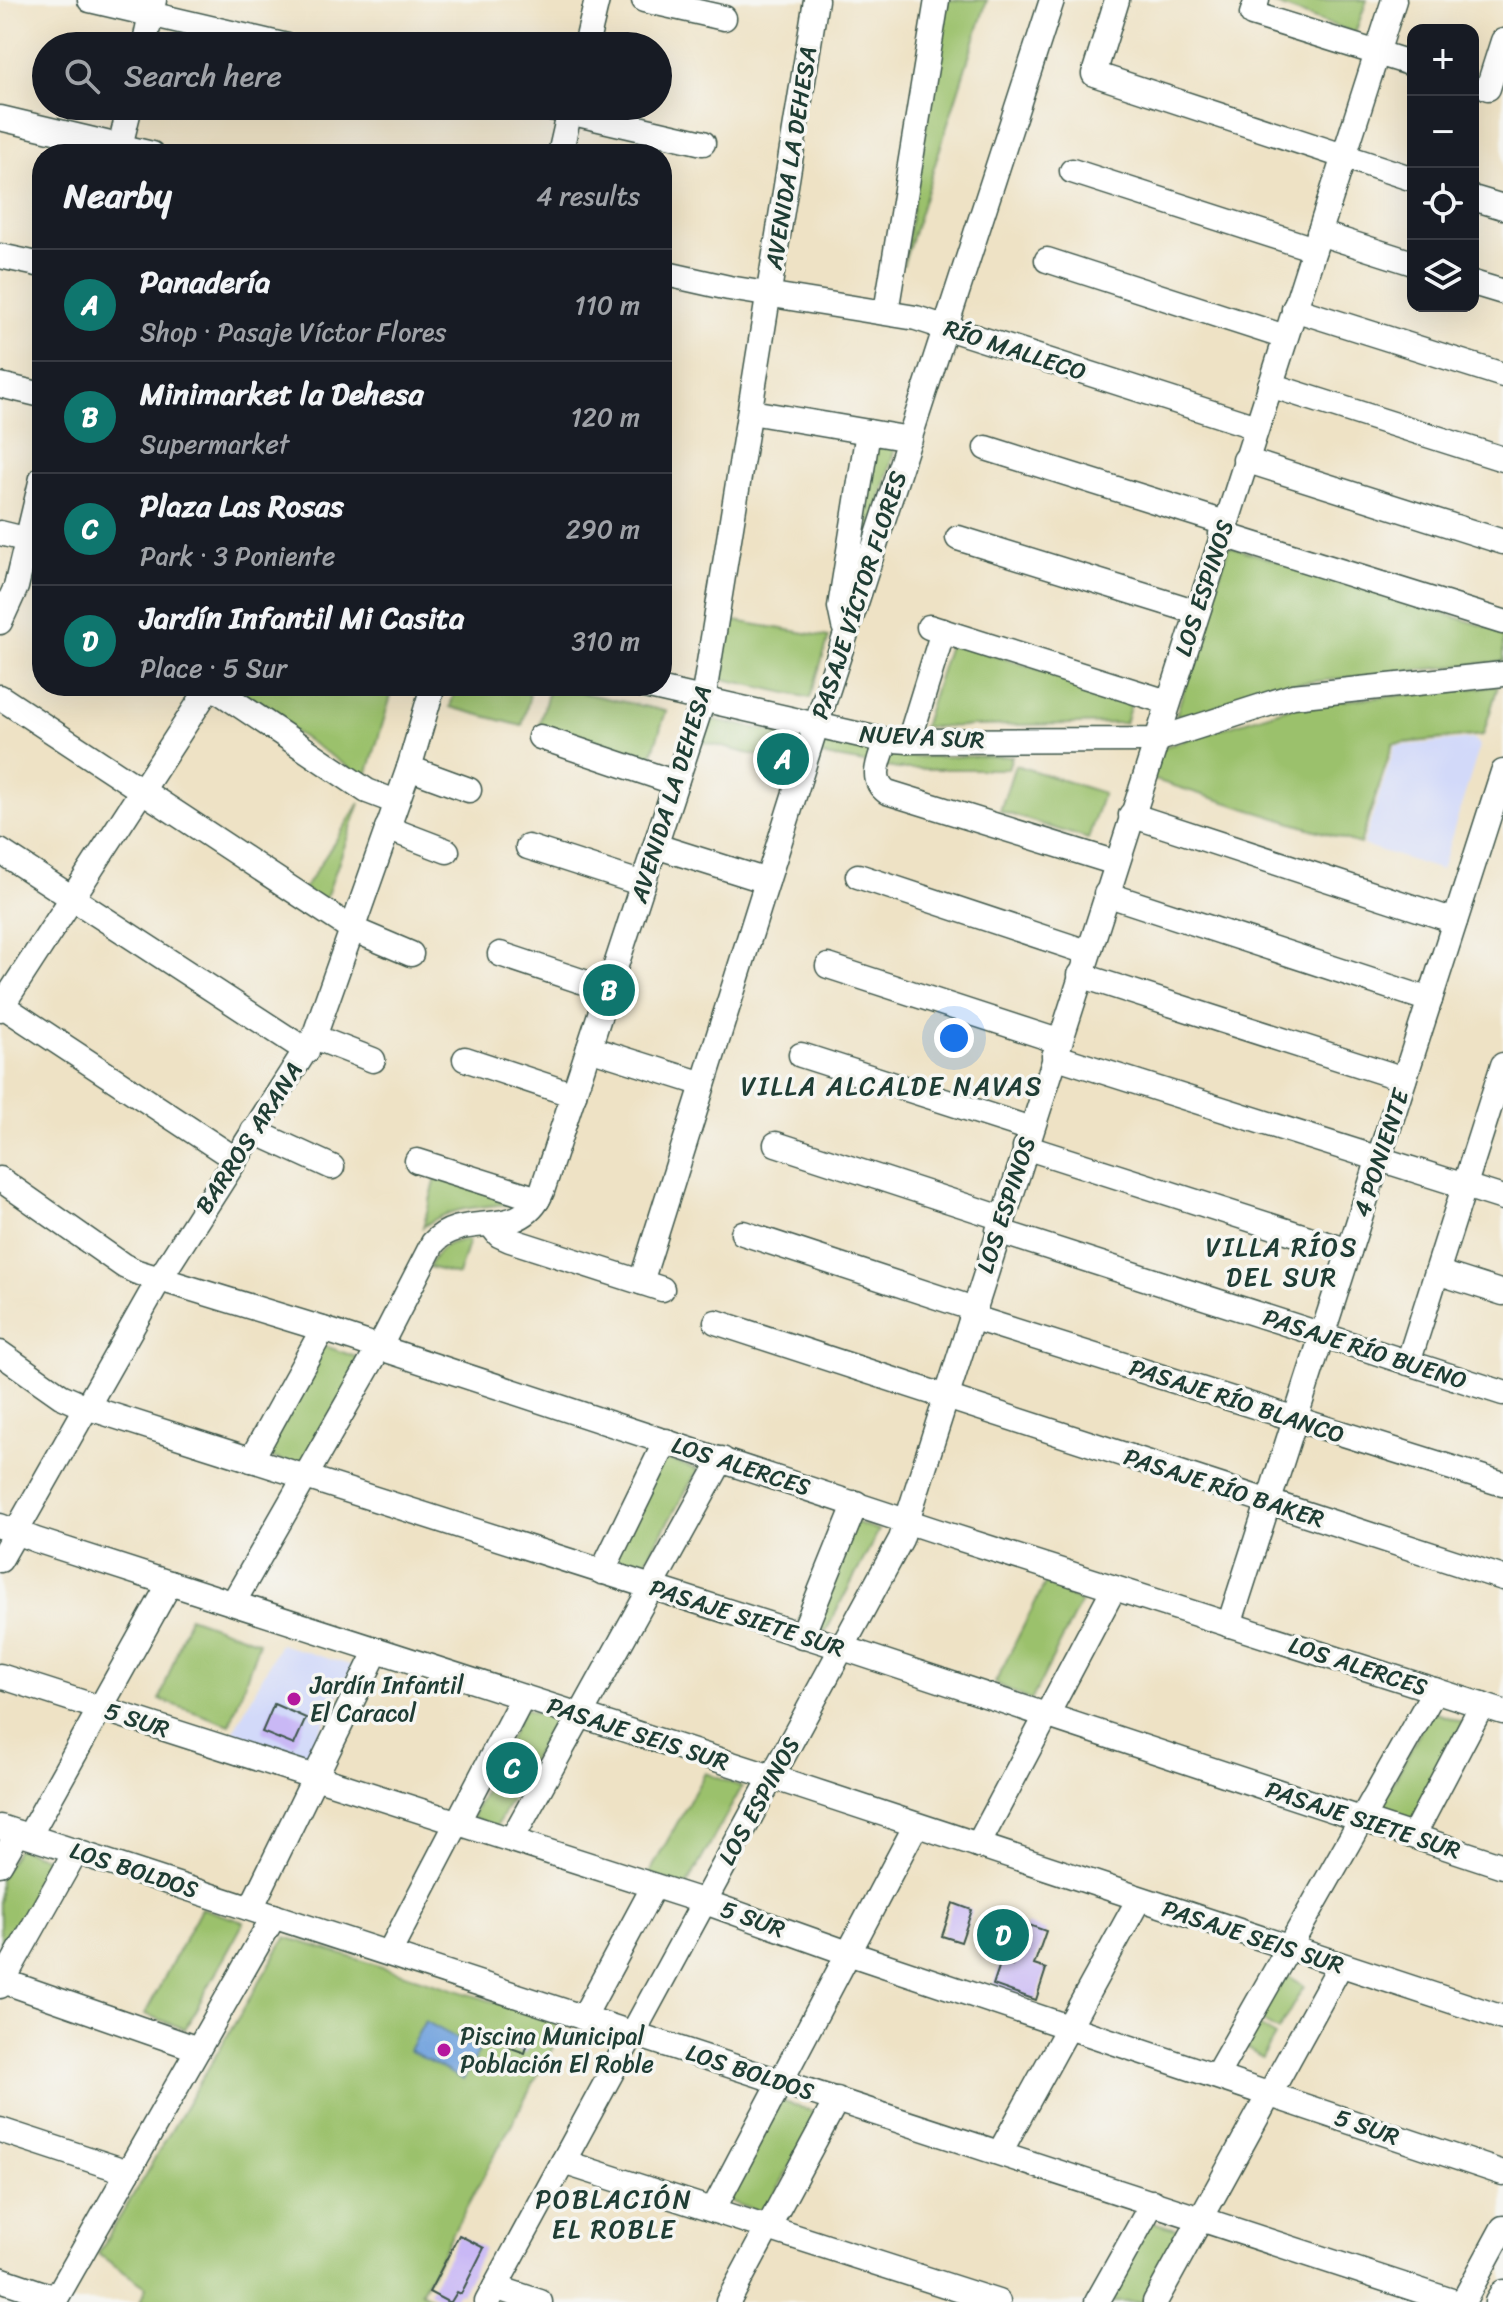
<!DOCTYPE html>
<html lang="en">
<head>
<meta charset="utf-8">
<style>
	body { margin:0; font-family:Sriracha,sans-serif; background:#20242c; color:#f1f3f6 }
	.controls { position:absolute; right:24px; top:24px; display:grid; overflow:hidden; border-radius:16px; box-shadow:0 8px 32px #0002 }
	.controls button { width:72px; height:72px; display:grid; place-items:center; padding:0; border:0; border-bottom:2px solid #363941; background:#171b24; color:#f1f3f6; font:40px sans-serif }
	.you { position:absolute; left:954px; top:1038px; width:28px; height:28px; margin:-20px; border:6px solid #fff; border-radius:50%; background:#1a73e8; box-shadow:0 0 0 12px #1a73e833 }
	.badge { display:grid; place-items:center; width:52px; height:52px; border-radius:50%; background:#0f766e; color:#fff; font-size:26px; font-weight:700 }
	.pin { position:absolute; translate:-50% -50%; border:4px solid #fff; box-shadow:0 2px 8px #0006 }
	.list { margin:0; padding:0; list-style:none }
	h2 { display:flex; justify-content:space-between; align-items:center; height:104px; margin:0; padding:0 32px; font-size:34px }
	h2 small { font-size:26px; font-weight:400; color:#9ea1a6 }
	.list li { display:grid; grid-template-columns:52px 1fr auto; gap:24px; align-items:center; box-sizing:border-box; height:112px; padding:0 32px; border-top:2px solid #363941 }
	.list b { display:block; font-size:30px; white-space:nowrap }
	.list p { margin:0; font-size:26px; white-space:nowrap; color:#9ea1a6 }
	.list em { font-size:26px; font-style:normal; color:#9ea1a6 }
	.icon { flex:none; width:44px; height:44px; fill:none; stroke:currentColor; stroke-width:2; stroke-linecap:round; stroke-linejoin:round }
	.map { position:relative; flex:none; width:1503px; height:2302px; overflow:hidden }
	.search { position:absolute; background:#171b24; box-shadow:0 8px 32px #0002; left:32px; top:32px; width:640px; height:88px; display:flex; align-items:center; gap:20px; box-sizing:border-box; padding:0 28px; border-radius:44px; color:#9ea1a6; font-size:30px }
	.panel { position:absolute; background:#171b24; box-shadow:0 8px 32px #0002; left:32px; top:144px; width:640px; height:552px; border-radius:32px }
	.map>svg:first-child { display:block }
	.built { fill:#d2d9f9 }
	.green { fill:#9bc16c; stroke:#5d7f50; stroke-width:2 }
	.water { fill:#75a4de; stroke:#4a7089; stroke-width:2 }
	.building { fill:#c9b8f5 }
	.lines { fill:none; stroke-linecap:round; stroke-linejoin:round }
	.minor-casing { stroke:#3e564a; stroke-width:27 }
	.minor { stroke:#fff; stroke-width:24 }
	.poi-dot { fill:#b5179e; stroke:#f6f6f2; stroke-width:3 }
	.labels { text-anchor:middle; stroke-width:7; stroke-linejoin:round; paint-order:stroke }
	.street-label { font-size:24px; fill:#1f3d34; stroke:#f6f6f2 }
	.poi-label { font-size:24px; fill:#1f3d34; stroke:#f6f6f2; text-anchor:start }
	.neighbourhood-label { font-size:26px; letter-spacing:2px; fill:#1f3d34; stroke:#f6f6f2 }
</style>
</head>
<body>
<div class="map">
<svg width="1503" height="2302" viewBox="0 0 1503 2302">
	<rect width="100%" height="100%" fill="#f6f6f2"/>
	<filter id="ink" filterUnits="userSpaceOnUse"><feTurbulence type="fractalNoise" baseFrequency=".0125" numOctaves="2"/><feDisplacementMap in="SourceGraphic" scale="16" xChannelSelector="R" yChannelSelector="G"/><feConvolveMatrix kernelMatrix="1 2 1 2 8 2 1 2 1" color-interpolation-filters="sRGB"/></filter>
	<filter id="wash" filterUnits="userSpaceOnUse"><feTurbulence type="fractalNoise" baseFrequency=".006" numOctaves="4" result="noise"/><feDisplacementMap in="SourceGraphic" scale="32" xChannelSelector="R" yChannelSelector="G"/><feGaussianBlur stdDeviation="1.8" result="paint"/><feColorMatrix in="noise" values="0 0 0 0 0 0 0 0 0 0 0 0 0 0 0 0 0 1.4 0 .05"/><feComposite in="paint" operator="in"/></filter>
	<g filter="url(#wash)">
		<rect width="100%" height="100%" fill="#eee2c5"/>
		<g class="built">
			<path d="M 1474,739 L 1480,746 L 1441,870 L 1363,845 L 1395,746 Z"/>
			<path d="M 280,1644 L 353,1666 L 307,1758 L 233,1732 Z"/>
		</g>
		<g class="green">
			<path d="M 947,0 L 987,0 L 903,266 Z"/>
			<path d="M 1271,0 L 1367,0 L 1355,33 L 1270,3 Z"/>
			<path d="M 896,444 L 851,607 L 874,445 Z"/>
			<path d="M 1229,546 L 1503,632 L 1503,661 L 1282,685 L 1197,713 L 1176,715 Z"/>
			<path d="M 723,619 L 829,637 L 810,698 L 714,677 Z"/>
			<path d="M 950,642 L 1133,698 L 1125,723 L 923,727 Z"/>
			<path d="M 225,686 L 394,686 L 366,779 Z"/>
			<path d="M 456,686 L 500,686 L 530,694 L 522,726 L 450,707 Z"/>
			<path d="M 550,686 L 666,711 L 649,764 L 538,729 Z"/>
			<path d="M 1498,686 L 1483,735 L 1393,744 L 1360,844 L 1145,777 L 1157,749 L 1297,705 Z"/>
			<path d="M 709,719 L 901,757 L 1012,756 L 1008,769 L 898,769 L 791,750 L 786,763 L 703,742 Z"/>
			<path d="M 1015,765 L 1103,793 L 1088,839 L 1000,811 Z"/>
			<path d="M 360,803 L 323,906 L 302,892 Z"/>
			<path d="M 436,1178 L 517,1200 L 509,1204 C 477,1207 449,1207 423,1227 Z"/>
			<path d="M 469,1240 L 458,1275 L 429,1267 C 437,1247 448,1241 469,1240 Z"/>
			<path d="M 322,1345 L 365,1360 L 305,1468 L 261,1454 Z"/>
			<path d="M 652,1454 L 698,1470 L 638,1574 L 594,1559 Z"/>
			<path d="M 842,1518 L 879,1530 L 826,1631 L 798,1622 Z"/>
			<path d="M 1045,1583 L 1081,1602 L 1031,1701 L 995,1683 Z"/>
			<path d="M 189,1617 L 259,1642 L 230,1725 L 160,1700 Z"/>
			<path d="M 524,1709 L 554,1719 L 496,1827 L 472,1817 Z"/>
			<path d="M 1431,1711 L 1470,1725 L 1417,1824 L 1378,1811 Z"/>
			<path d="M 705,1773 L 742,1787 L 686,1887 L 649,1874 Z"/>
			<path d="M 18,1848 L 60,1863 L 0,1966 L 0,1878 Z"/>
			<path d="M 201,1908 L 244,1922 L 185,2029 L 145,2014 Z"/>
			<path d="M 286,1937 L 552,2020 L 560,2034 L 421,2292 L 439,2302 L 140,2302 L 146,2287 L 98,2254 Z"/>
			<path d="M 1282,1973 L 1304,1986 L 1278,2031 L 1256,2018 Z"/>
			<path d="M 1253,2023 L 1275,2036 L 1262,2058 L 1240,2045 Z"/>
			<path d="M 781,2101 L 819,2113 L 764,2214 L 726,2200 Z"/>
			<path d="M 1150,2221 L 1182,2231 L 1143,2302 L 1103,2302 Z"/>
		</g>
		<path class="water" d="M 425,2021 L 479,2051 L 463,2080 L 409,2050 Z"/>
		<g id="blocks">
			<g class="building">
				<path d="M 274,1704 L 306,1718 L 294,1745 L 262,1732 Z"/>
				<path d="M 953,1903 L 972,1910 L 961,1942 L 942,1936 Z"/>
				<path d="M 996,1917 L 1019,1923 L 1010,1955 L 987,1947 Z"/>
				<path d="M 1026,1924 L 1046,1931 L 1034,1965 L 1046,1969 L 1036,2000 L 993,1985 L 1001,1961 L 1012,1965 Z"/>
				<path d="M 513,2032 L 530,2037 L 525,2053 L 508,2047 Z"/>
				<path d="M 459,2235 L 484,2248 L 461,2294 L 457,2292 L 451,2302 L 448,2302 L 429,2292 Z"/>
			</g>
		</g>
	</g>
	<g filter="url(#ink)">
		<use href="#blocks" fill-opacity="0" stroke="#3e564a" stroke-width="2"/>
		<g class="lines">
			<g class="minor-casing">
				<g id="minor">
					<path d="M 90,0 L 287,46"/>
					<path d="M 644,0 L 724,18"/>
					<path d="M 1117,0 L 1094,74 L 1413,179"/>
					<path d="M 1257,0 L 1252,14 L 1413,64"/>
					<path d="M 144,46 L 154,0"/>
					<path d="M 586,46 L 597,0"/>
					<path d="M 1488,88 L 1503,41"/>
					<path d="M 543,106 L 703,143"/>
					<path d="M 0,118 L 152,154"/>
					<path d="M 118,154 L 130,106"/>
					<path d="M 560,154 L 571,106"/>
					<path d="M 1072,171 L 1314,249"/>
					<path d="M 1473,198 L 1503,207"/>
					<path d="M 1319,233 L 1413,263"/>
					<path d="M 0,256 L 42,265"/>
					<path d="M 1047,260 L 1285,337"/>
					<path d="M 662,273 L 729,288 L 916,318 L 1256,427"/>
					<path d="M 1473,283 L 1503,292"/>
					<path d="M 1294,309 L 1503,375"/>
					<path d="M 886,312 L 937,0"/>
					<path d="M 0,385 L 42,395"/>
					<path d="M 1270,385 L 1503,459"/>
					<path d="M 751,412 L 910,439"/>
					<path d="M 986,448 L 1225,523"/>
					<path d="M 1245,460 L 1503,542"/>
					<path d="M 0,533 L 41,543"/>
					<path d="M 1221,534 L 1503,622"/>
					<path d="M 958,538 L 1197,612"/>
					<path d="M 0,622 L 16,587 L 42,478"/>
					<path d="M 844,626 L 840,607 L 868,432"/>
					<path d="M 929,627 L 1167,702"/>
					<path d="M 211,686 L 367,791 L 396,802"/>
					<path d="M 645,686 L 878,739 L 909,741 L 1156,740 L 1293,696 L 1503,674"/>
					<path d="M 0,697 L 352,929 L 411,954"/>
					<path d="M 540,737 L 676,783"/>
					<path d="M 886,740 C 881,758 868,779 887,792 L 1116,863"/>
					<path d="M 909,741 L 943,631"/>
					<path d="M 409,768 L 469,790"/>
					<path d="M 1131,815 L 1455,921"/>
					<path d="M 387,828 L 447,851"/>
					<path d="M 656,846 L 767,881"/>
					<path d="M 528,847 L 643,884"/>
					<path d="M 0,851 L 307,1051"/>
					<path d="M 858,876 L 1087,952"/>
					<path d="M 1106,894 L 1430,1000"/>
					<path d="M 500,954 L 608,990"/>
					<path d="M 828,966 L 1058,1041"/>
					<path d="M 1080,975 L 1404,1079"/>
					<path d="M 0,1004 L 235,1159"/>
					<path d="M 0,1009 L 210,686"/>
					<path d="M 314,1037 L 373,1060"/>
					<path d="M 589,1048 L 703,1084"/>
					<path d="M 801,1055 L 1031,1129"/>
					<path d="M 1054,1056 L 1503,1198"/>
					<path d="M 465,1059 L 574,1095"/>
					<path d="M 253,1131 L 332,1167"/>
					<path d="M 776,1144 L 1002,1218"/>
					<path d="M 1025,1147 L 1349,1251"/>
					<path d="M 417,1161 L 538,1199"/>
					<path d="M 0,1179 L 124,1266 L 137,1272 L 323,1329 L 933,1530 L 1503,1712"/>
					<path d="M 490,1224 L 499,1235 L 510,1240 L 662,1289"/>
					<path d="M 998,1231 L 1503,1393"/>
					<path d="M 743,1233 L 974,1309"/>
					<path d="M 1437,1272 L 1503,1293"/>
					<path d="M 641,1282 L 816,726 L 1052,0"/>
					<path d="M 971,1317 L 1503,1484"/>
					<path d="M 716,1322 L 1503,1578"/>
					<path d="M 0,1353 L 61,1396 L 86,1407 L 843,1648 L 1503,1866"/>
					<path d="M 1408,1363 L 1503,1065"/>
					<path d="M 251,1460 L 323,1329"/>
					<path d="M 0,1526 L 36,1540 L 772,1777 L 1503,2018"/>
					<path d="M 0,1560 L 160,1278 L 314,1037 L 409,768 L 433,686"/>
					<path d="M 602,1572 L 666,1441"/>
					<path d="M 233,1603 L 379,1348 L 433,1243 C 464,1208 520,1244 542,1191 L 703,700 L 816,0"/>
					<path d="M 1229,1625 L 1503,772"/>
					<path d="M 802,1636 L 856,1503"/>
					<path d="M 0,1676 L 705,1902 L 848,1953 L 1503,2173"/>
					<path d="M 0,1827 L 1455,2302"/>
					<path d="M 29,1836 L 170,1583"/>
					<path d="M 1413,1836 L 1482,1705"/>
					<path d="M 512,1839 L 722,1459"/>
					<path d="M 978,1845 L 1114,1588"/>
					<path d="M 0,1864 L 18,1833"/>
					<path d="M 251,1908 L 377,1650"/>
					<path d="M 389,1953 L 523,1697"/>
					<path d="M 0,1980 L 198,2049"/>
					<path d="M 0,1986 L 76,1851"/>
					<path d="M 583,2018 L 654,1886"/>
					<path d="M 1216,2076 L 1435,1690"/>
					<path d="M 0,2130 L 128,2172"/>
					<path d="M 1000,2152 L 1139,1899"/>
					<path d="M 563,2162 L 998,2302"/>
					<path d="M 713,2210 L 916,1825"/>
					<path d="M 0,2279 L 56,2298"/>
					<path d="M 495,2287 L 540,2302"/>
					<path d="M 54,2302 L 274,1916"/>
					<path d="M 487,2302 L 901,1539 L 1394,0"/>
					<path d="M 728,2302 L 837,2099"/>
					<path d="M 1097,2302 L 1153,2202"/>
					<path d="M 1155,2302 L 1340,1966"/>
					<path d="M 1463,2302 L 1503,2228"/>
					<path d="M 1497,2302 L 1503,2292"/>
				</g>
			</g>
			<use href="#minor" class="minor"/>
		</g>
	</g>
	<g class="poi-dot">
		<circle cx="294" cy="1699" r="8"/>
		<circle cx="444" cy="2050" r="8"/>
	</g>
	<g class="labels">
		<g class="street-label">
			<text transform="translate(791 158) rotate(-81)" y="8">AVENIDA LA DEHESA</text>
			<text transform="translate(1015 350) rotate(18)" y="8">RÍO MALLECO</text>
			<text transform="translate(1204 588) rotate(-72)" y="8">LOS ESPINOS</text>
			<text transform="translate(859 595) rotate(-72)" y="8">PASAJE VÍCTOR FLORES</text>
			<text transform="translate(922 737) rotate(3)" y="8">NUEVA SUR</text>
			<text transform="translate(671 794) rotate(-73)" y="8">AVENIDA LA DEHESA</text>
			<text transform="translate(249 1138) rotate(-57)" y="8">BARROS ARANA</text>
			<text transform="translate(1381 1153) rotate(-72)" y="8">4 PONIENTE</text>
			<text transform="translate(1006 1205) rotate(-72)" y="8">LOS ESPINOS</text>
			<text transform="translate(1365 1349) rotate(18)" y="8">PASAJE RÍO BUENO</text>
			<text transform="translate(1237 1401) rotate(18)" y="8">PASAJE RÍO BLANCO</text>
			<text transform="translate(741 1466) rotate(18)" y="8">LOS ALERCES</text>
			<text transform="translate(1224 1488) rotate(18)" y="8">PASAJE RÍO BAKER</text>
			<text transform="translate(747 1618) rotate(18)" y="8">PASAJE SIETE SUR</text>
			<text transform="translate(1358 1666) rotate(18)" y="8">LOS ALERCES</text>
			<text transform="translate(137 1720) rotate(18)" y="8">5 SUR</text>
			<text transform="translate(638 1734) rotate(18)" y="8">PASAJE SEIS SUR</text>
			<text transform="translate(759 1801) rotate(-61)" y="8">LOS ESPINOS</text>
			<text transform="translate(1363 1820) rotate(18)" y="8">PASAJE SIETE SUR</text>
			<text transform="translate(134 1870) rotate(18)" y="8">LOS BOLDOS</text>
			<text transform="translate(753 1919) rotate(20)" y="8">5 SUR</text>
			<text transform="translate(1253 1937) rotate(18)" y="8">PASAJE SEIS SUR</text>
			<text transform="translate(750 2072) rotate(18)" y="8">LOS BOLDOS</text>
			<text transform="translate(1367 2127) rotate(19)" y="8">5 SUR</text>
		</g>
		<g class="poi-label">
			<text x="310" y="1693">Jardín Infantil<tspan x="310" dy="28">El Caracol</tspan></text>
			<text x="460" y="2044">Piscina Municipal<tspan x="460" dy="28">Población El Roble</tspan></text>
		</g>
		<g class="neighbourhood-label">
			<text x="892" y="1095">VILLA ALCALDE NAVAS</text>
			<text x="1282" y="1256">VILLA RÍOS<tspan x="1282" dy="30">DEL SUR</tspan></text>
			<text x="614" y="2208">POBLACIÓN<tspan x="614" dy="30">EL ROBLE</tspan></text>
		</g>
	</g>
</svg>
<div class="controls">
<button>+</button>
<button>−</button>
<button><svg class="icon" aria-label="locate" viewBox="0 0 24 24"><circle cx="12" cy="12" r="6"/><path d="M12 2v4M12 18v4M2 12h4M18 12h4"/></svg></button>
<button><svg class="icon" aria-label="layers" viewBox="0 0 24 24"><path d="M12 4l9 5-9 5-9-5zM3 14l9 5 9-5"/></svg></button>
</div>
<div class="you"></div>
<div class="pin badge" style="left:783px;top:759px">A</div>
<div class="pin badge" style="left:609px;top:990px">B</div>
<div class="pin badge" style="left:512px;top:1768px">C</div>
<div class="pin badge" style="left:1003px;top:1935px">D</div>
<div class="search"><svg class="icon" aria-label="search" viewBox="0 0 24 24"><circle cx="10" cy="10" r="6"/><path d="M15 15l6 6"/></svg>Search here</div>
<section class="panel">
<h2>Nearby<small>4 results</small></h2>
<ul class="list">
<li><span class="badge">A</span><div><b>Panadería</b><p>Shop · Pasaje Víctor Flores</p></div><em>110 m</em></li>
<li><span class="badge">B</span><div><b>Minimarket la Dehesa</b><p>Supermarket</p></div><em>120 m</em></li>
<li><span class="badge">C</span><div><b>Plaza Las Rosas</b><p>Park · 3 Poniente</p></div><em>290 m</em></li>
<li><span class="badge">D</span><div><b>Jardín Infantil Mi Casita</b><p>Place · 5 Sur</p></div><em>310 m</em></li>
</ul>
</section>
</div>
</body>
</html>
